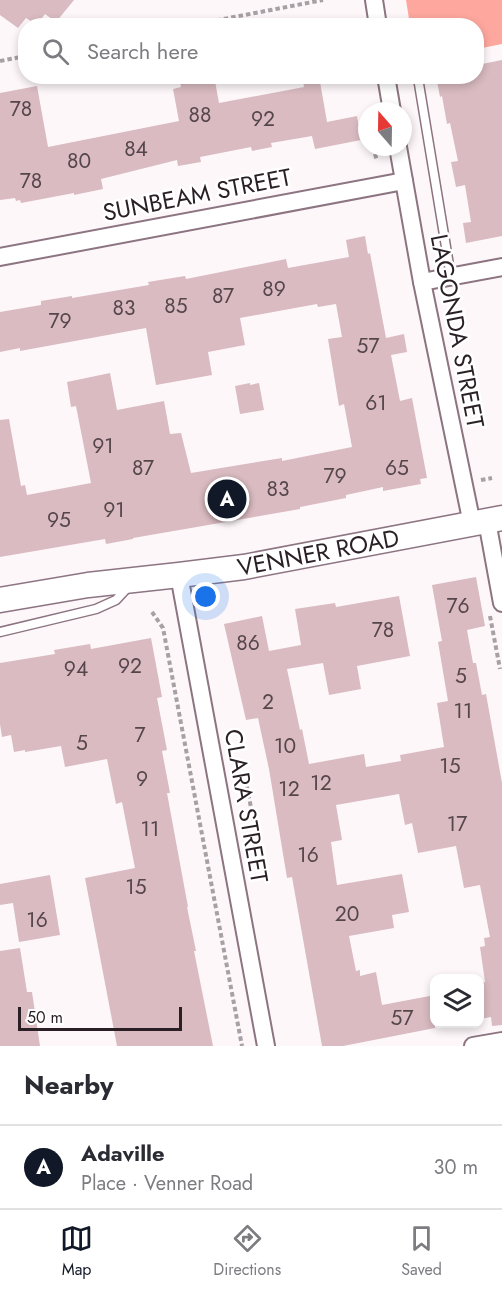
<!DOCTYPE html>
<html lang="en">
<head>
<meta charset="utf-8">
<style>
	body { margin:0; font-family:Jost,sans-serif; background:#f2f2f3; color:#2b2b33 }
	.controls { position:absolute; right:18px; bottom:18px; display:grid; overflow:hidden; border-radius:12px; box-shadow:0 3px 9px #0003 }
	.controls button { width:54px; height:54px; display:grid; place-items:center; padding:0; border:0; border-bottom:2px solid #e1e1e2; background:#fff; color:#2b2b33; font:30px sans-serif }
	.compass { position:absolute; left:358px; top:102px; width:54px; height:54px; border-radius:50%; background:#fff; box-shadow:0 3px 9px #0003; rotate:340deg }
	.scale { position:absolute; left:18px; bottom:15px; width:164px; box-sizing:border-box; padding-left:6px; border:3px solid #291f25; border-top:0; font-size:16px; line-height:21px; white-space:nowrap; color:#291f25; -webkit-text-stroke:4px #fff; paint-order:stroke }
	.you { position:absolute; left:206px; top:597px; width:21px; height:21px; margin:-15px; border:4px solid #fff; border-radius:50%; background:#1a73e8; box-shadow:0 0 0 9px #1a73e833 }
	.badge { display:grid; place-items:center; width:39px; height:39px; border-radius:50%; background:#111827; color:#fff; font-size:20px; font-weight:700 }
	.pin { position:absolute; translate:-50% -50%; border:3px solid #fff; box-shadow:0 2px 6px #0006 }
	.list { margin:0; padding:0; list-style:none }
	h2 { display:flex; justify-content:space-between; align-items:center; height:78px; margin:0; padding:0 24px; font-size:26px }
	h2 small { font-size:20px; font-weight:400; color:#7c7c81 }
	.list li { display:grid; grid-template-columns:39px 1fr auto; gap:18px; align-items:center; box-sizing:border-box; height:84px; padding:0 24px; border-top:2px solid #e1e1e2 }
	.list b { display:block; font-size:22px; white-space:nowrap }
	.list p { margin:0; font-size:20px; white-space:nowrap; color:#7c7c81 }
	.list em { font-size:20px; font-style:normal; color:#7c7c81 }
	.icon { flex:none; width:33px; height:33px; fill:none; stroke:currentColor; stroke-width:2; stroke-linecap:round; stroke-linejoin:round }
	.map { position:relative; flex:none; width:502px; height:1046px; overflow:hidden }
	.search { position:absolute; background:#fff; box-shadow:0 3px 9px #0003; left:18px; right:18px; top:18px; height:66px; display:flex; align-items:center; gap:15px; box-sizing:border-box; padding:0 21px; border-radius:24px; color:#7c7c81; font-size:22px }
	.sheet { height:162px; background:#fff }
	nav { display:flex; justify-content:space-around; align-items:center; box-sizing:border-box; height:84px; border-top:2px solid #e1e1e2; background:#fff; font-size:16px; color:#7c7c81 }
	nav a { display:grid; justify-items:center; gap:3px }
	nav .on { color:#111827 }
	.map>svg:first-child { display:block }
	.forest { fill:#fda79e }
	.building { fill:#d9bbc1 }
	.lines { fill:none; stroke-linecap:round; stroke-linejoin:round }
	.lane-casing { stroke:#8c7481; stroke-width:11 }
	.street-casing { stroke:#8c7481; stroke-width:20 }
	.secondary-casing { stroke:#8c7481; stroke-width:27 }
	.path { stroke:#a8a0a4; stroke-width:4; stroke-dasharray:4.5 3; stroke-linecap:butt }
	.lane { stroke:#fff; stroke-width:8 }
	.street { stroke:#fff; stroke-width:16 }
	.secondary { stroke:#fff; stroke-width:24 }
	.labels { text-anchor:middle; stroke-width:5; stroke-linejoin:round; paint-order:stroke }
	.number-label { font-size:21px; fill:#55464c }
	.street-label { font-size:24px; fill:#291f25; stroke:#fff }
</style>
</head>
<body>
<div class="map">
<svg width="502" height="1046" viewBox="0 0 502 1046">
	<rect width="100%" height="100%" fill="#fdf7fa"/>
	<path class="forest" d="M 406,0 L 502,0 L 502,44 L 477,49 L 476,26 L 410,25 Z"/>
	<g class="building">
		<path d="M 0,0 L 74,0 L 56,22 L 45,14 L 37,25 L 26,18 L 18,28 L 0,15 Z"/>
		<path d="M 502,60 L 502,236 L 466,243 L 463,223 L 471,222 L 465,185 L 456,187 L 451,162 L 458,161 L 450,123 L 447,124 L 442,96 L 440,97 L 436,76 L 477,76 L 477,65 Z"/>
		<path d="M 302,76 L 319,76 L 327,122 L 357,116 L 361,140 L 315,149 L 312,136 L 271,143 L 272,147 L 252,151 L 251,147 L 200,157 L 201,162 L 178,166 L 177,160 L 101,179 L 103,189 L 74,195 L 74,193 L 21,203 L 20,200 L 16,201 L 15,198 L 0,200 L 0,93 L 37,86 L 48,147 L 179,121 L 173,89 L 181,87 L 180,82 L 197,78 L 198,84 L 215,81 L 219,103 L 304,87 Z"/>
		<path d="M 365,236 L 368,254 L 370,253 L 386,338 L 404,334 L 407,352 L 391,355 L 400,401 L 412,398 L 427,478 L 420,479 L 421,484 L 383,491 L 383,487 L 346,495 L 346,498 L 300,507 L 300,509 L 133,538 L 133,539 L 106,544 L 105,539 L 0,557 L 0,420 L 9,419 L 21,486 L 25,485 L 27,495 L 91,483 L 76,406 L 71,407 L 67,382 L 110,373 L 117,410 L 164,401 L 170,434 L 181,433 L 191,473 L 282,458 L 282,461 L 352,447 L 344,404 L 339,406 L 328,339 L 342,337 L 336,304 L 318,307 L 317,304 L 240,318 L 245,345 L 208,352 L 212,375 L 156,385 L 146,328 L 20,351 L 20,348 L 0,352 L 0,312 L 41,305 L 41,301 L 72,296 L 72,298 L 149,285 L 148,282 L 185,276 L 186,279 L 286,259 L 288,268 L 349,257 L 346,240 Z"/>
		<path d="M 250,383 L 250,385 L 259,383 L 264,410 L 240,414 L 235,386 Z"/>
		<path d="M 476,577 L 485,626 L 467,630 L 473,663 L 476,663 L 482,695 L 486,694 L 502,783 L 502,1025 L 492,1026 L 491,1017 L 480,1019 L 480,983 L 485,982 L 480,947 L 485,946 L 484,938 L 490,937 L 480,885 L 464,888 L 456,846 L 418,853 L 412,823 L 405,825 L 399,794 L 336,805 L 342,840 L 331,842 L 337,885 L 402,874 L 409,912 L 392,915 L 394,928 L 349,936 L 356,971 L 360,970 L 360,976 L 376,972 L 382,1005 L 435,995 L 435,1028 L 343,1046 L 322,1046 L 292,877 L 287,878 L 269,769 L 258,718 L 246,720 L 224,624 L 262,616 L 269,651 L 301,645 L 295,609 L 335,603 L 336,607 L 399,596 L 410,656 L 357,666 L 361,689 L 329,695 L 323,663 L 287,669 L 300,730 L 302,729 L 309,764 L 364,754 L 366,767 L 401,761 L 400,755 L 444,747 L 437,703 L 448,701 L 438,642 L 442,641 L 432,585 Z"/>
		<path d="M 151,638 L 162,697 L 157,698 L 167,750 L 162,751 L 170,793 L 167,793 L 188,907 L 187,907 L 196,951 L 194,951 L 213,1046 L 117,1046 L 85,878 L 135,868 L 122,802 L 116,804 L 107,759 L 65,767 L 61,746 L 25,752 L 25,750 L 14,752 L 11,735 L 2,737 L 0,724 L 0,663 L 55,654 L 54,650 L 90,644 L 91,649 Z"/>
		<path d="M 50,875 L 60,935 L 19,942 L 13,903 L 0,905 L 0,884 Z"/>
		<path d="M 20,948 L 27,992 L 32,992 L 40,1046 L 0,1046 L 0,951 Z"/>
	</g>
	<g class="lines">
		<g class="lane-casing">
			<g id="lane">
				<path d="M 419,84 L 451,277"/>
				<path d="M 0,632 L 96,609 L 116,600 L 129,586"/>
			</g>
		</g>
		<g class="street-casing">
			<g id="street">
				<path d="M 374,0 L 378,26"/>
				<path d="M 386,76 L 392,111"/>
				<path d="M 398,147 L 422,282 L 472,524"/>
				<path d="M 0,257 L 404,181"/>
				<path d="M 422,282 L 502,267"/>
				<path d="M 487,521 L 502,603"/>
				<path d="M 179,575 L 266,1046"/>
				<path d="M 473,1046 L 502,1041"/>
			</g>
		</g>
		<g class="secondary-casing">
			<g id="secondary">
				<path id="s1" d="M 0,600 L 88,585 L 179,575 L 244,567 L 502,518"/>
			</g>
		</g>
		<g class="path">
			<path d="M 187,26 L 323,0"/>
			<path d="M 0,61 L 26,56"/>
			<path d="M 375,154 L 377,161"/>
			<path d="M 481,480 L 492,478"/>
			<path d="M 152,612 L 163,628 L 242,1046"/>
			<path d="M 490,616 L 500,669"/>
			<path d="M 244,772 L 254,823"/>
		</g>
		<use href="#lane" class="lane"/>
		<use href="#street" class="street"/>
		<use href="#secondary" class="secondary"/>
	</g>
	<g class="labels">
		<g class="number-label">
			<text x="21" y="116">78</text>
			<text x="200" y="122">88</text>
			<text x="263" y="126">92</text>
			<text x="136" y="156">84</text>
			<text x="79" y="168">80</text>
			<text x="31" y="188">78</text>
			<text x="274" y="296">89</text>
			<text x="223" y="303">87</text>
			<text x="176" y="313">85</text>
			<text x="124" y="315">83</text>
			<text x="60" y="328">79</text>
			<text x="368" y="353">57</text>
			<text x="376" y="410">61</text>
			<text x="103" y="453">91</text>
			<text x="143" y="475">87</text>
			<text x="397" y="475">65</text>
			<text x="335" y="483">79</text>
			<text x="278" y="496">83</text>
			<text x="114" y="517">91</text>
			<text x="59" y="527">95</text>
			<text x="458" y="613">76</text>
			<text x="383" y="637">78</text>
			<text x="248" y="650">86</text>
			<text x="130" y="673">92</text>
			<text x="76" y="676">94</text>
			<text x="461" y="683">5</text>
			<text x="268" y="709">2</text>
			<text x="463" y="718">11</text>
			<text x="140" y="742">7</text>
			<text x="82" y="750">5</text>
			<text x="285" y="753">10</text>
			<text x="450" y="773">15</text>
			<text x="142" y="786">9</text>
			<text x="321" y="790">12</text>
			<text x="289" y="796">12</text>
			<text x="457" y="831">17</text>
			<text x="150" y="836">11</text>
			<text x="308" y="862">16</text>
			<text x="136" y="894">15</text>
			<text x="347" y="921">20</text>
			<text x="37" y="927">16</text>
			<text x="402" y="1025">57</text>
		</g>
		<g class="street-label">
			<text transform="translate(197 195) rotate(-11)" y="8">SUNBEAM STREET</text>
			<text transform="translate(457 331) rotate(79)" y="8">LAGONDA STREET</text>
			<text dy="8" stroke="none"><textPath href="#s1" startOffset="322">VENNER ROAD</textPath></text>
			<text transform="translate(246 806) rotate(80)" y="8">CLARA STREET</text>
		</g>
	</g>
</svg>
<div class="controls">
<button><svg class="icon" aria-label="layers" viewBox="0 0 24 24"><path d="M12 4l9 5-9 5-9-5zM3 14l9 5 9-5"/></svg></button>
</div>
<svg class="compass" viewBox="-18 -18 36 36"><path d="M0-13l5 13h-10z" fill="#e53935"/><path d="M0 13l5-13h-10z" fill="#7c7c81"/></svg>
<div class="scale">50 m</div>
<div class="you"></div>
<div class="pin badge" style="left:227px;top:499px">A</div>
<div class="search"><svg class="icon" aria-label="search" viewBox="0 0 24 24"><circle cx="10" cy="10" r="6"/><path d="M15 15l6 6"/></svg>Search here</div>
</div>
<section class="sheet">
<h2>Nearby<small></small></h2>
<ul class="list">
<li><span class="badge">A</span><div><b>Adaville</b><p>Place · Venner Road</p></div><em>30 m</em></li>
</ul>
</section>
<nav>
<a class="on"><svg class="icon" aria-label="map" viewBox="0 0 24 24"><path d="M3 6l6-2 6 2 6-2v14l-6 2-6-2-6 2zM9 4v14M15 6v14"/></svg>Map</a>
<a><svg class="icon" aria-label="directions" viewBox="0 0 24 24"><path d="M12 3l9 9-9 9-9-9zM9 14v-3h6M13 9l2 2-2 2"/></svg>Directions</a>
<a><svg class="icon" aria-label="saved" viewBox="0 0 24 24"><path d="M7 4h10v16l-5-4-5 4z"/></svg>Saved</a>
</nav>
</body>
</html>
